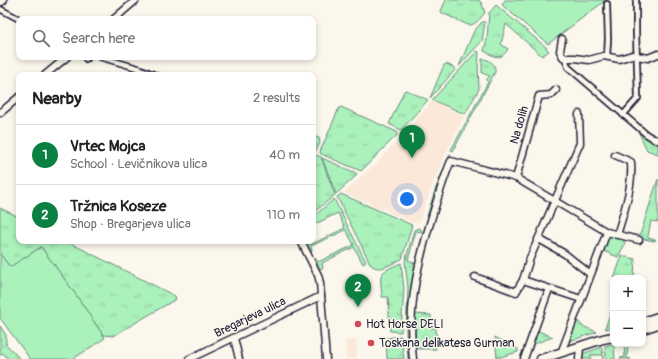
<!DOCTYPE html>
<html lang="en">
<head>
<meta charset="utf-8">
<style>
	body { margin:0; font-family:Pangolin,sans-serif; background:#f2f2f2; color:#222 }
	.controls { position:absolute; right:12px; bottom:12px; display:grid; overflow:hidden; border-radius:8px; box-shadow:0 2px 6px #0003 }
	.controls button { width:36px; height:36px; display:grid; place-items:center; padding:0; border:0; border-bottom:1px solid #e0e0e0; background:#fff; color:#222; font:20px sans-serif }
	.you { position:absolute; left:407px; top:199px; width:14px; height:14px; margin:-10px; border:3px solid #fff; border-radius:50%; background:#1a73e8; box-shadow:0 0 0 6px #1a73e833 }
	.badge { display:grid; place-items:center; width:26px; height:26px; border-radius:50%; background:#0b8043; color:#fff; font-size:13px; font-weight:700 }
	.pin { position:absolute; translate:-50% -33px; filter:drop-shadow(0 1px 2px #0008) }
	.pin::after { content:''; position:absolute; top:21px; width:14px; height:12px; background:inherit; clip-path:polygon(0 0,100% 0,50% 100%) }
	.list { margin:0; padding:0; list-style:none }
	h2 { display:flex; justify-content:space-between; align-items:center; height:52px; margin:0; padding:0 16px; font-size:17px }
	h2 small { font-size:13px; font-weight:400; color:#767676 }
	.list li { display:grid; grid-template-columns:26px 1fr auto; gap:12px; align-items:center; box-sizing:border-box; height:60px; padding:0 16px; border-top:1px solid #e0e0e0 }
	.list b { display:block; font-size:15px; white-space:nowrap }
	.list p { margin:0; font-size:13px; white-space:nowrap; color:#767676 }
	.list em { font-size:13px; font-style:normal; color:#767676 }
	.icon { flex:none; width:22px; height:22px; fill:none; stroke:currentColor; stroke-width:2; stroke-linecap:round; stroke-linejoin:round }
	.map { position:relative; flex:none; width:658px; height:359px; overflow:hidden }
	.search { position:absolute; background:#fff; box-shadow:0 2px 6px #0003; left:16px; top:16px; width:300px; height:44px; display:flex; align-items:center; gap:10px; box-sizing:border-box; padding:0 14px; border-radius:8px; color:#767676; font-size:15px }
	.panel { position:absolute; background:#fff; box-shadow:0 2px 6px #0003; left:16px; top:72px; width:300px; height:172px; border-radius:8px }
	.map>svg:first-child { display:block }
	.built { fill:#fbe8d9 }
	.grass { fill:url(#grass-tufts); stroke:#668a7c }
	.pitch { fill:#abf1bc; stroke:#668a7c }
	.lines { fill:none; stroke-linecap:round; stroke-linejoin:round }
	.pedestrian-casing { stroke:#22223b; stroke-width:8 }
	.minor-casing { stroke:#22223b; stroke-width:9 }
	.tertiary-casing { stroke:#22223b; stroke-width:11 }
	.secondary-casing { stroke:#22223b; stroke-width:12 }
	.pedestrian { stroke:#fbf7ec; stroke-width:4.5 }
	.minor { stroke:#fbf7ec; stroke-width:6 }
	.tertiary { stroke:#fbf7ec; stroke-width:8 }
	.secondary { stroke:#fbf7ec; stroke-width:9 }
	.poi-dot { fill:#d1495b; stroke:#fbf7ec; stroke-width:1.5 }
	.labels { text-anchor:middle; stroke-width:3; stroke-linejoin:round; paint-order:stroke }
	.street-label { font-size:12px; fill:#22223b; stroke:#fbf7ec }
	.poi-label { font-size:12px; fill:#22223b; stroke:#fbf7ec; text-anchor:start }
</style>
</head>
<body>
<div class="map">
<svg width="658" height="359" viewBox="0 0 658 359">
	<defs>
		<pattern id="grass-tufts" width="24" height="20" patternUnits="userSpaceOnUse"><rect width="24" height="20" fill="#abf1bc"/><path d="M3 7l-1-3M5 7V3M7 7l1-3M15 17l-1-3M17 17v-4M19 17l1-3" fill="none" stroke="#93cea2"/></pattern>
	</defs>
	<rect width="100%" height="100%" fill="#fbf7ec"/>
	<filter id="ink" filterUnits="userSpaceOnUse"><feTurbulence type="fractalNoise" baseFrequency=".025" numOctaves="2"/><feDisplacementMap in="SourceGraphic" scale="8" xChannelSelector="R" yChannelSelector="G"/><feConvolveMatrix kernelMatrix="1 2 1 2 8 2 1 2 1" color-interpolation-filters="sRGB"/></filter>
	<g filter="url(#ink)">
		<g class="built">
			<path d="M 432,101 L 464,116 L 440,166 L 418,223 L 415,222 L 414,223 L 388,212 L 385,209 L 381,209 L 371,205 L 368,201 L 365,202 L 344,193 L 371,168 L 377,165 L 377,163 L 394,144 L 397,145 L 402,136 Z"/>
			<path d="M 356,340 L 357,359 L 346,359 L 346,341 Z"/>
		</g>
		<g class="grass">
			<path d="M 446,0 L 479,0 L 482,4 L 485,13 C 480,18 475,26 468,25 L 442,13 L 441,11 Z"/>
			<path d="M 496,5 L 547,48 L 546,48 L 549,51 L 542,56 L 506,24 L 501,44 L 508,49 C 500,62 494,56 484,51 L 487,38 L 489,13 Z"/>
			<path d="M 482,22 L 485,22 L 482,41 L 459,66 L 474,31 Z"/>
			<path d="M 477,51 L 479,52 L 478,66 L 479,89 L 465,114 L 432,100 Z"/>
			<path d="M 482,59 C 490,59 496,64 495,72 L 453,151 L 451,150 L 488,82 L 486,80 L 490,76 L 482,73 Z"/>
			<path d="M 447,64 L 456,69 L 430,98 L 444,65 Z"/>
			<path d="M 406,90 L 428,100 L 401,130 L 389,124 L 404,91 Z"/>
			<path d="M 341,107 L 397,132 L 397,135 L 361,171 L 321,154 L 320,152 L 339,108 Z"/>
			<path d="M 639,133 L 658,145 L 658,154 L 647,150 Z"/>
			<path d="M 313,136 L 319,138 L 320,143 L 316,151 L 313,150 Z"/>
			<path d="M 313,154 L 321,157 L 335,195 L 313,213 Z"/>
			<path d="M 450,154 L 451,154 L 439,183 L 429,216 L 427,216 L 435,190 Z"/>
			<path d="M 322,158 L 356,173 L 357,175 L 336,194 Z"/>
			<path d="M 658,179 L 658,222 L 651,221 L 648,236 L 648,238 L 656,240 L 654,241 L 639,238 Z"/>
			<path d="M 341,194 L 412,225 L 402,259 C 392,263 381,273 371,265 L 337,197 Z"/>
			<path d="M 334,199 L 366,262 L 363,264 L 354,247 L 322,263 L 323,268 L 318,269 L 313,260 L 314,258 L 316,259 L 318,262 L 354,245 L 346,230 L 311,246 L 312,251 L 311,252 L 306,243 L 307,241 L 310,245 L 345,228 L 338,213 L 313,225 L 313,217 Z"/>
			<path d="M 0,208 L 19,217 L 19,241 L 66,241 L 175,296 L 176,299 L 113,336 L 103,335 L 74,292 L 41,247 L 10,267 L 0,254 Z"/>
			<path d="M 418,228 L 421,229 L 422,232 L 416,231 L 408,260 L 413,262 L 415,264 L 408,308 L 408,332 L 410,359 L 408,359 L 406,331 L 408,288 L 405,262 L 414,230 Z"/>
			<path d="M 610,235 L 623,239 L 625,244 L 618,257 L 601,250 L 606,238 Z"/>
			<path d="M 622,256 L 635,259 L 634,278 L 614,278 Z"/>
			<path d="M 401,263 L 404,288 L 401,332 L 390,331 L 388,297 L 382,297 C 380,271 377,274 401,263 Z"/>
			<path d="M 613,307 L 613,327 L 606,329 L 605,328 Z"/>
			<path d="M 415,314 L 431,315 L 431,328 L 436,328 L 436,349 L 418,349 L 415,335 Z"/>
			<path d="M 574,320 L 579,322 L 582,326 L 597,332 L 570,341 L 569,340 Z"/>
			<path d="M 0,326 L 6,335 L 6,344 L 20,359 L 8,359 L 3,353 L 0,355 Z"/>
			<path d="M 536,330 L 553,337 L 531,345 Z"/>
			<path d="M 401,336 L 404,359 L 387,359 L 386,338 Z"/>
			<path d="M 495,337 L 518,349 L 518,352 L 497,358 Z"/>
			<path d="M 613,344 L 628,344 L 627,358 L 631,359 L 620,359 L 620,358 L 625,357 L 624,344 L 614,345 L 615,359 L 606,359 L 605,346 Z"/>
			<path d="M 602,347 L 603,359 L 602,355 L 591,355 L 591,359 L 582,359 L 582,354 Z"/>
		</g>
		<g class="pitch">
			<path d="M 505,0 L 606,0 L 548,44 L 502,5 Z"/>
			<path d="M 41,247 L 74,292 L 105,338 L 73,359 L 30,359 L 0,318 L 0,254 L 10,267 Z"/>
		</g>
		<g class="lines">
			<g class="pedestrian-casing">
				<g id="pedestrian">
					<path d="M 607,4 L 608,39 L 607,57"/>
					<path d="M 0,9 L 19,19"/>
					<path d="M 85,57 L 86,59 L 88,57"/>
					<path d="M 100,57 L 141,69 L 155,75"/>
					<path d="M 565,58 L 568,67 L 646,134 L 654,139"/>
					<path d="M 623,115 L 638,98 L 636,32 L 636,0"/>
				</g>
			</g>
			<g class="minor-casing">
				<g id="minor">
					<path d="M 114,19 L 136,0"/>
					<path d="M 562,39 L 560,51 L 563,57 L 567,58 L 575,58 L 589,60 L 604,56 L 619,59 L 632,55 L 648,58 L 658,54"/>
					<path d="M 45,75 L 67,57"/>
					<path d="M 0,113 L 19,97"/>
					<path d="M 579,114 L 580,143 L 530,258 L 523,280 L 581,299"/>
					<path d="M 654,139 L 658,140"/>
					<path d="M 615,155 L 631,162 C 633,186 624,212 617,235"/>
					<path d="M 516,178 L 539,96 L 551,95 L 556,90"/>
					<path d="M 539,239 L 565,254 L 590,274"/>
					<path d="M 301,241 L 318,275 L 320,283 L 326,359"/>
					<path d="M 475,277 L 516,292 L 523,280"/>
					<path d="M 234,338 L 239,359"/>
					<path d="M 561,353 L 607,232"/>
					<path d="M 189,359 L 321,296"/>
					<path d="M 413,359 C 407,311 417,266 431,220 C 437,200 443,180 451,161 L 516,178 L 607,232 L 639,240"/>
					<path d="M 524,359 L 549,289"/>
					<path d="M 579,359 L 580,347"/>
				</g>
			</g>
			<g class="tertiary-casing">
				<g id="tertiary">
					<path d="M 643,322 L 658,317"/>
					<path d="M 643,329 L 658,324"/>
					<path d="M 541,359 L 603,339 L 613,337"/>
				</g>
			</g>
			<g class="secondary-casing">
				<path id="secondary" d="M 0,1 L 2,0"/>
			</g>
			<use href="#pedestrian" class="pedestrian"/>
			<use href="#minor" class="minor"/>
			<use href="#tertiary" class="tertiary"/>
			<use href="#secondary" class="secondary"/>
		</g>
	</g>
	<g class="poi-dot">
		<circle cx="358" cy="324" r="4"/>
		<circle cx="371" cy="343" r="4"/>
	</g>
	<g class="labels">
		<g class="street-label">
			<text transform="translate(519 125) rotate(-74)" y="4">Na dolih</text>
			<text transform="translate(250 317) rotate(-26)" y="4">Bregarjeva ulica</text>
		</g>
		<g class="poi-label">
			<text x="366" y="328">Hot Horse DELI</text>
			<text x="379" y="347">Toskana delikatesa Gurman</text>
		</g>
	</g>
</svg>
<div class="controls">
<button>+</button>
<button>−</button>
</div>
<div class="you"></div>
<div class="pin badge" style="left:412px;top:158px">1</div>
<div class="pin badge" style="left:358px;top:307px">2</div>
<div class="search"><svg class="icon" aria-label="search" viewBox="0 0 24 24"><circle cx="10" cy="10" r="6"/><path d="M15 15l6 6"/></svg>Search here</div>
<section class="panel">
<h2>Nearby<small>2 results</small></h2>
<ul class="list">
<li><span class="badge">1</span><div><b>Vrtec Mojca</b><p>School · Levičnikova ulica</p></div><em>40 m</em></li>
<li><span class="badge">2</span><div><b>Tržnica Koseze</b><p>Shop · Bregarjeva ulica</p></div><em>110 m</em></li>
</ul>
</section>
</div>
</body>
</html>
